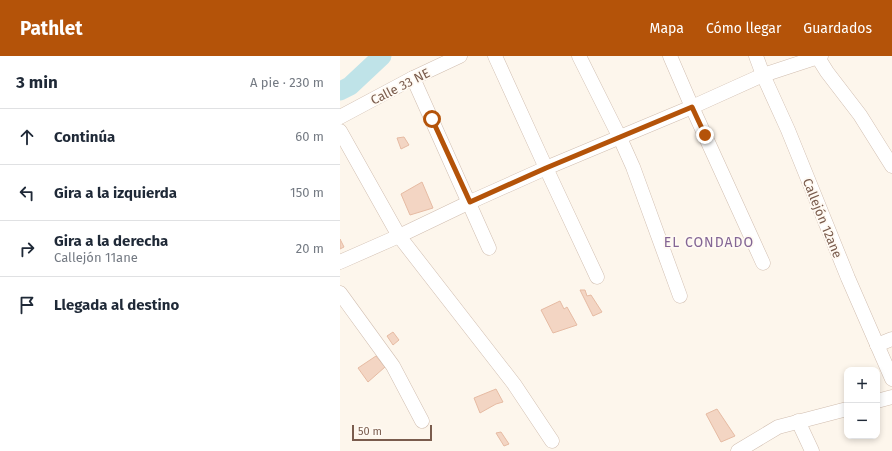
<!DOCTYPE html>
<html lang="es">
<head>
<meta charset="utf-8">
<style>
	body { margin:0; font-family:"Fira Sans",sans-serif; background:#f2f2f3; color:#1f2937 }
	.controls { position:absolute; right:12px; bottom:12px; display:grid; overflow:hidden; border-radius:8px; box-shadow:0 2px 6px #0003 }
	.controls button { width:36px; height:36px; display:grid; place-items:center; padding:0; border:0; border-bottom:1px solid #e0e1e3; background:#fff; color:#1f2937; font:20px sans-serif }
	.scale { position:absolute; left:12px; bottom:10px; width:80px; box-sizing:border-box; padding-left:4px; border:2px solid #7a5c4d; border-top:0; font-size:11px; line-height:14px; white-space:nowrap; color:#7a5c4d; -webkit-text-stroke:3px #fffaf3; paint-order:stroke }
	.stop { position:absolute; width:12px; height:12px; margin:-9px; border:3px solid #b45309; border-radius:50%; background:#fff }
	.stop.end { background:#b45309; border-color:#fff; box-shadow:0 1px 4px #0008 }
	.list { margin:0; padding:0; list-style:none }
	h2 { display:flex; justify-content:space-between; align-items:center; height:52px; margin:0; padding:0 16px; font-size:17px }
	h2 small { font-size:13px; font-weight:400; color:#747a83 }
	.list li { display:grid; grid-template-columns:26px 1fr auto; gap:12px; align-items:center; box-sizing:border-box; height:56px; padding:0 16px; border-top:1px solid #e0e1e3 }
	.list b { display:block; font-size:15px; white-space:nowrap }
	.list p { margin:0; font-size:13px; white-space:nowrap; color:#747a83 }
	.list em { font-size:13px; font-style:normal; color:#747a83 }
	.icon { flex:none; width:22px; height:22px; fill:none; stroke:currentColor; stroke-width:2; stroke-linecap:round; stroke-linejoin:round }
	.map { position:relative; flex:none; width:552px; height:395px; overflow:hidden }
	header { display:flex; align-items:center; gap:24px; box-sizing:border-box; height:56px; padding:0 20px; background:#b45309; color:#fff }
	header strong { font-size:19px }
	nav { display:flex; gap:22px; margin-inline-start:auto; font-size:14px }
	main { display:flex }
	aside { flex:1; background:#fff }
	.map>svg:first-child { display:block }
	.lines { fill:none; stroke-linecap:round; stroke-linejoin:round }
	.river { stroke:#bfe3e8; stroke-width:19 }
	.building { fill:#f3d5c3; stroke:#e6bba3 }
	.minor-casing { stroke:#d1beb0; stroke-width:15 }
	.minor { stroke:#fff; stroke-width:14 }
	.route { stroke:#b45309; stroke-width:5 }
	.labels { text-anchor:middle; stroke-width:3.5; stroke-linejoin:round; paint-order:stroke }
	.street-label { font-size:13px; fill:#7a5c4d; stroke:#fffaf3 }
	.neighbourhood-label { font-size:14px; letter-spacing:1px; fill:#846695; stroke:#fffaf3 }
</style>
</head>
<body>
<header>
<strong>Pathlet</strong>
<nav><a>Mapa</a><a>Cómo llegar</a><a>Guardados</a></nav>
</header>
<main>
<aside>
<h2>3 min<small>A pie · 230 m</small></h2>
<ul class="list">
<li><svg class="icon" aria-label="ahead" viewBox="0 0 24 24"><path d="M12 20V5M6 11l6-6 6 6"/></svg><div><b>Continúa</b></div><em>60 m</em></li>
<li><svg class="icon" aria-label="left" viewBox="0 0 24 24"><path d="M17 20v-9H6M10 6l-5 5 5 5"/></svg><div><b>Gira a la izquierda</b></div><em>150 m</em></li>
<li><svg class="icon" aria-label="right" viewBox="0 0 24 24"><path d="M7 20v-9h11M14 6l5 5-5 5"/></svg><div><b>Gira a la derecha</b><p>Callejón 11ane</p></div><em>20 m</em></li>
<li><svg class="icon" aria-label="arrive" viewBox="0 0 24 24"><path d="M6 21V4h12l-3 4 3 4H6"/></svg><div><b>Llegada al destino</b></div></li>
</ul>
</aside>
<div class="map">
<svg width="552" height="395" viewBox="0 0 552 395">
	<rect width="100%" height="100%" fill="#fdf6ec"/>
	<g class="lines">
		<path class="river" d="M 0,35 L 10,30 L 42,0"/>
	</g>
	<g class="building">
		<path d="M 64,81 L 69,89 L 61,93 L 57,82 Z"/>
		<path d="M 82,126 L 93,152 L 70,159 L 61,138 Z"/>
		<path d="M 0,183 L 4,191 L 0,193 Z"/>
		<path d="M 240,234 L 245,234 L 247,240 L 251,239 L 262,256 L 253,260 Z"/>
		<path d="M 220,245 L 224,253 L 227,251 L 237,269 L 213,277 L 201,254 Z"/>
		<path d="M 53,276 L 59,284 L 53,289 L 47,280 Z"/>
		<path d="M 36,300 L 45,311 L 28,326 L 18,312 Z"/>
		<path d="M 156,333 L 163,346 L 156,348 L 140,357 L 134,342 Z"/>
		<path d="M 377,353 L 395,380 L 381,386 L 366,358 Z"/>
		<path d="M 161,376 L 169,388 L 164,390 L 156,377 Z"/>
	</g>
	<g class="lines">
		<g class="minor-casing">
			<g id="minor">
				<path d="M 155,0 L 206,112 L 257,221"/>
				<path d="M 239,0 L 280,82 L 293,111 L 340,240"/>
				<path d="M 330,0 L 352,51 L 423,207"/>
				<path d="M 416,0 L 423,19 L 448,74 L 508,222 L 552,323"/>
				<path d="M 477,0 L 487,16 L 520,59 L 552,110"/>
				<path d="M 73,22 L 149,192"/>
				<path d="M 0,61 L 73,22 L 120,0"/>
				<path d="M 0,75 L 59,180 L 174,328 L 212,385"/>
				<path d="M 0,206 L 59,180 L 130,146 L 206,112 L 352,51 L 423,19 L 481,0"/>
				<path d="M 0,237 L 53,310 L 82,365"/>
				<path d="M 537,289 L 552,283"/>
				<path d="M 537,345 L 552,341"/>
				<path d="M 458,365 L 472,395"/>
				<path d="M 398,395 L 438,371 L 507,353"/>
			</g>
		</g>
		<use href="#minor" class="minor"/>
	</g>
	<g class="lines">
		<path class="route" d="M 92,63 L 130,146 L 206,112 L 352,51 L 365,79"/>
	</g>
	<g class="labels">
		<g class="street-label">
			<text transform="translate(60 30) rotate(-27)" y="5">Calle 33 NE</text>
			<text transform="translate(483 162) rotate(68)" y="5">Callejón 12ane</text>
		</g>
		<g class="neighbourhood-label">
			<text x="369" y="191">EL CONDADO</text>
		</g>
	</g>
</svg>
<div class="controls">
<button>+</button>
<button>−</button>
</div>
<div class="scale">50 m</div>
<div class="stop" style="left:92px;top:63px"></div>
<div class="stop end" style="left:365px;top:79px"></div>
</div>
</main>
</body>
</html>
